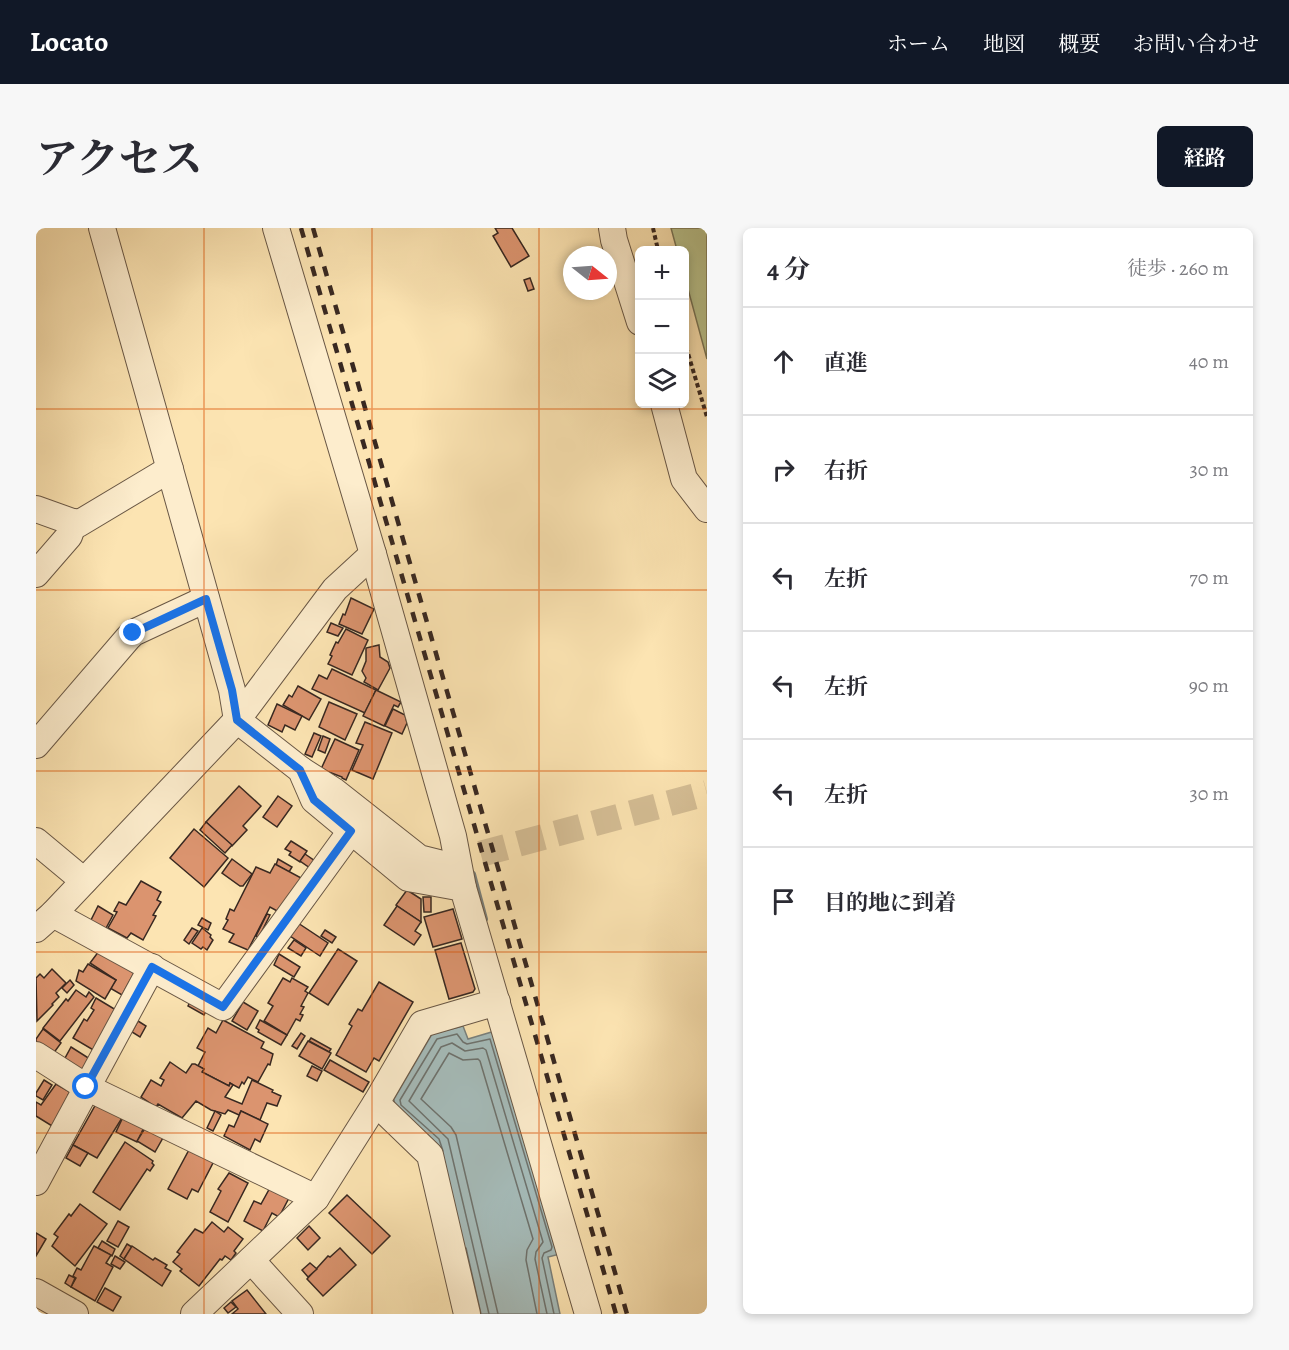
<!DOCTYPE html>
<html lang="ja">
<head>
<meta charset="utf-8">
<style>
	body { margin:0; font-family:Alegreya,"Noto Serif JP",serif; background:#f7f7f7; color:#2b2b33 }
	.controls { position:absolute; right:18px; top:18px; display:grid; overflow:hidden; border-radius:9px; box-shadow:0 3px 9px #0003 }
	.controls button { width:54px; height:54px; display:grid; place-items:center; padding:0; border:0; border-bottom:2px solid #e1e1e2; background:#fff; color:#2b2b33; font:30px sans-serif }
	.compass { position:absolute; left:527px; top:18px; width:54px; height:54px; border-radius:50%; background:#fff; box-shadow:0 3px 9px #0003; rotate:107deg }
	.stop { position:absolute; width:18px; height:18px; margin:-14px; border:4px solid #1a73e8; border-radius:50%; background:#fff }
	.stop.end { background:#1a73e8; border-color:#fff; box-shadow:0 2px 6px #0008 }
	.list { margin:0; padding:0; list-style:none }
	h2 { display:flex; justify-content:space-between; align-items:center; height:78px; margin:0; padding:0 24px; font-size:26px }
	h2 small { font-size:20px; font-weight:400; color:#7c7c81 }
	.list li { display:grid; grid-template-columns:39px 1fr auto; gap:18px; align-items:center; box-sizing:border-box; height:108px; padding:0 24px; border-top:2px solid #e1e1e2 }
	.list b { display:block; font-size:22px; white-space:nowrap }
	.list em { font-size:20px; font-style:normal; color:#7c7c81 }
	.icon { flex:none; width:33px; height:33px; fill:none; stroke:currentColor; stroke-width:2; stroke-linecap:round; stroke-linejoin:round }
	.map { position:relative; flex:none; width:671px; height:1086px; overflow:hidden; border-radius:9px }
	header { display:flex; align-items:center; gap:36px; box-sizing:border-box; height:84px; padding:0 30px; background:#111827; color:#fff }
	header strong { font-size:28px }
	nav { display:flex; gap:33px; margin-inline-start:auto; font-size:21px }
	.intro { display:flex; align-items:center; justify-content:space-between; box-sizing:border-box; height:144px; padding:0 36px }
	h1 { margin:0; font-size:42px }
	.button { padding:15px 27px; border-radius:9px; background:#111827; color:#fff; font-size:21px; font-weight:700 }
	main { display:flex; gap:36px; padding:0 36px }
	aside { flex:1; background:#fff; border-radius:9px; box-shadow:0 3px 9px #0003 }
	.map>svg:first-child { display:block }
	.green { fill:#bac58f; stroke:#797658; stroke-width:1.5 }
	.water { fill:#a5bbb9; stroke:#79807c; stroke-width:1.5 }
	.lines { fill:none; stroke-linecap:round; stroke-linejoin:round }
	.shore { stroke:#6e726d; stroke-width:1.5 }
	.stream { stroke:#79807c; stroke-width:6 }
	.building { fill:#db946f; stroke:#382821; stroke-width:1.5 }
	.minor-tunnel { stroke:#d5be95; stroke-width:26; stroke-dasharray:26 13; stroke-linecap:butt }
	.minor-casing { stroke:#695745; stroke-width:28 }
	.path { stroke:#382821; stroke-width:4; stroke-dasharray:4.5 3; stroke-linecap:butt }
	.minor { stroke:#fdedcd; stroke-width:26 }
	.rail { stroke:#382821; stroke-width:4.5; stroke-dasharray:10 10; stroke-linecap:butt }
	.route { stroke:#1a73e8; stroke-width:8 }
	.grid { fill:none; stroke:#df570d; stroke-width:1.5; stroke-opacity:0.55 }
</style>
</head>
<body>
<header>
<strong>Locato</strong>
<nav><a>ホーム</a><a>地図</a><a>概要</a><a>お問い合わせ</a></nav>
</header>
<div class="intro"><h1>アクセス</h1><a class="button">経路</a></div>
<main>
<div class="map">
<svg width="671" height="1086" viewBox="0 0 671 1086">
	<rect width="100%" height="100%" fill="#fce4b2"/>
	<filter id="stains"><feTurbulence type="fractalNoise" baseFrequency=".00333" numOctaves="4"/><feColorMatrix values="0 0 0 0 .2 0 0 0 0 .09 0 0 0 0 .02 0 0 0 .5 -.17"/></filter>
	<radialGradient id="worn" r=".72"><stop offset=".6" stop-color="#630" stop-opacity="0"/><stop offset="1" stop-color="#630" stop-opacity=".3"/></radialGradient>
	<path class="green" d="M 635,0 L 671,0 L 671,131 L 649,50 L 648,22 L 641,22 Z"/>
	<path class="water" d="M 427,798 L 432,811 L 459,803 L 524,1026 L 512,1029 L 524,1086 L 440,1086 L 400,916 L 359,880 L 358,871 L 396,806 Z"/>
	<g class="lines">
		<g class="shore">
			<path d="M 407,923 L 403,911 L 365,877 L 364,872 L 401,811 L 421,806 L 427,814 L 431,816 L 454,811 L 516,1019 L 515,1022 L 508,1025 L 506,1030 L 518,1086"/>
			<path d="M 430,1020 L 445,1086"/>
			<path d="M 453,1086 L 412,911 L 373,873 L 405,819 L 416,815 L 429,823 L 447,820 L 450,822 L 507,1014 L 500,1024 L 499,1031 L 511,1086"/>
			<path d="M 462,1086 L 420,907 L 415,899 L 385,871 L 413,825 L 427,832 L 442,831 L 444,833 L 497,1011 L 491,1022 L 490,1032 L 501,1086"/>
		</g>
		<path class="stream" d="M 437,646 L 449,691"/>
	</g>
	<g class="building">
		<path d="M 459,0 L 476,0 L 493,28 L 475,39 L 457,8 L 462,5 Z"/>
		<path d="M 494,50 L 498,61 L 492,63 L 488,52 Z"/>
		<path d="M 315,370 L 338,381 L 326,406 L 303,396 L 307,386 L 309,387 Z"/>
		<path d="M 295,395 L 307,400 L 302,408 L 291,404 Z"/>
		<path d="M 310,401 L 332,412 L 316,447 L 292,436 L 296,428 L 294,427 L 300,414 L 302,415 Z"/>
		<path d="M 343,417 L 344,429 L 352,434 L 354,440 L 342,462 L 328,454 L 330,450 L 326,443 L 330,433 L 330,420 Z"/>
		<path d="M 296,441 L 340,462 L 329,485 L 276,461 L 283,447 L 291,451 Z"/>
		<path d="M 262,458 L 285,471 L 273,492 L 247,477 L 253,467 L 256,469 Z"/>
		<path d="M 340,462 L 365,474 L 362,479 L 358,477 L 348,498 L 327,488 Z"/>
		<path d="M 293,474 L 321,486 L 309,512 L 283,499 Z"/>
		<path d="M 241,476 L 266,488 L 259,502 L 249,497 L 246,504 L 232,497 Z"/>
		<path d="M 357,481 L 369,487 L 371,495 L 366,506 L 349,498 Z"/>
		<path d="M 329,494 L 356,505 L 337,551 L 316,542 L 327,517 L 320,515 Z"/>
		<path d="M 278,505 L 285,508 L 276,529 L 269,526 Z"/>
		<path d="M 287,508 L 294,511 L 289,525 L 282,522 Z"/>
		<path d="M 299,511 L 323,522 L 310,552 L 306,550 L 306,549 L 285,541 Z"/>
		<path d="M 203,558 L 225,578 L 207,598 L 211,602 L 196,618 L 170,594 Z"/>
		<path d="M 242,568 L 256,578 L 241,599 L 227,589 Z"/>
		<path d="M 170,594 L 196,617 L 189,625 L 164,602 Z"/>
		<path d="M 158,601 L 192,630 L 168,659 L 134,630 Z"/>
		<path d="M 255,613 L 271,623 L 264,634 L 253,627 L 255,624 L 249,621 Z"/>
		<path d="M 269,626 L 279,633 L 274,640 L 264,633 Z"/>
		<path d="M 196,631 L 216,646 L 207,658 L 204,658 L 186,645 Z"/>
		<path d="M 242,631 L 256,639 L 253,644 L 240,637 Z"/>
		<path d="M 239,636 L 267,651 L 243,684 L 234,679 L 212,722 L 193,714 L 198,706 L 187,701 L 192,692 L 190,691 L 194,681 L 198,683 L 220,639 L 234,645 Z"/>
		<path d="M 105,653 L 125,664 L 121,672 L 125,674 L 117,687 L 120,688 L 107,712 L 95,705 L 91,710 L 72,700 L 81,684 L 78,683 L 83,674 L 90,677 Z"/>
		<path d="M 371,662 L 385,671 L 385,694 L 360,677 Z"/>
		<path d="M 387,669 L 395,669 L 395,684 L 388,684 Z"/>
		<path d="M 62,678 L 77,687 L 69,702 L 54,694 Z"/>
		<path d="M 361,678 L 385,694 L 379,703 L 385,707 L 378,717 L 348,697 Z"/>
		<path d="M 417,681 L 426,711 L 397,719 L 388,689 Z"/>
		<path d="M 231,686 L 234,687 L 223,709 L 220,708 Z"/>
		<path d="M 166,690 L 175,695 L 172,702 L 162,697 Z"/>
		<path d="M 262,695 L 292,715 L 284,728 L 254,708 Z"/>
		<path d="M 156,700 L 162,703 L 153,716 L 148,712 Z"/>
		<path d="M 166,700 L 175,707 L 174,709 L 177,712 L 171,722 L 167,719 L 165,721 L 156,715 Z"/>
		<path d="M 289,702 L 300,709 L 296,715 L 285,708 Z"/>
		<path d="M 258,712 L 270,720 L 265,728 L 252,720 Z"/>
		<path d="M 425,715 L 439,761 L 437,764 L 413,771 L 399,722 Z"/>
		<path d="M 302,721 L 321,733 L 292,777 L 273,765 Z"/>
		<path d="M 63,723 L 98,745 L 86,767 L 74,760 L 80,752 L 54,735 Z"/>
		<path d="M 243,726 L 264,739 L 258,749 L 238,737 Z"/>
		<path d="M 52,736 L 80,752 L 69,771 L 40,753 L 43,742 L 47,744 Z"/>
		<path d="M 16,741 L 30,755 L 20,765 L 23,769 L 16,776 L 17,777 L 1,793 L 0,750 L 4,746 L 8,750 Z"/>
		<path d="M 247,750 L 254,754 L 256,750 L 272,759 L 269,763 L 272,765 L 265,778 L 268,779 L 264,786 L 267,787 L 264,793 L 260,791 L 251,807 L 228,793 L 237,778 L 232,775 Z"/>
		<path d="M 34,752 L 38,757 L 31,765 L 26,760 Z"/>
		<path d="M 343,754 L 377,774 L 343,833 L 338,830 L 330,844 L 300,827 L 316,798 L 313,796 L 322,781 L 326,783 Z"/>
		<path d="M 40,762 L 50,769 L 53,764 L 58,769 L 24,813 L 7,800 L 30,771 L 32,773 Z"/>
		<path d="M 60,770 L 85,785 L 59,823 L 37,810 L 48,791 L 51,793 L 58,782 L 55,780 Z"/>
		<path d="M 155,772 L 171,781 L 168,787 L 152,778 Z"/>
		<path d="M 207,774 L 222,783 L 211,802 L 196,793 Z"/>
		<path d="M 187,792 L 228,814 L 225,820 L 237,826 L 234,837 L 232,836 L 222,854 L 212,849 L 208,856 L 206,854 L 203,860 L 194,855 L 193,858 L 166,844 L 168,841 L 162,838 L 169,824 L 161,820 L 172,800 L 180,805 Z"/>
		<path d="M 224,792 L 251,807 L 245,817 L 222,804 L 223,802 L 220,800 Z"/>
		<path d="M 102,793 L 110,798 L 104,809 L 96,804 Z"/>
		<path d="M 7,801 L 25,815 L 17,826 L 0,814 L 0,811 Z"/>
		<path d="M 265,805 L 269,808 L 261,821 L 256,818 Z"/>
		<path d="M 275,810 L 295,821 L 293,824 L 273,813 Z"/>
		<path d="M 272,813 L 295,825 L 286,841 L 263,828 Z"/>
		<path d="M 35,819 L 54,831 L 47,843 L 28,832 Z"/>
		<path d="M 294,832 L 333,854 L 327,864 L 288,842 Z"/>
		<path d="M 134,834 L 150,845 L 156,836 L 159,836 L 168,841 L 166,844 L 193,858 L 194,855 L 197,857 L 189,869 L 206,876 L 216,852 L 237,862 L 236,864 L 245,868 L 241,878 L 231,875 L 224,892 L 205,883 L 203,887 L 192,882 L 189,886 L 175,882 L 160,873 L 146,890 L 122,876 L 120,879 L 105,869 L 115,852 L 125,858 L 128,852 L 124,850 Z"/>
		<path d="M 276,838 L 286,843 L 281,853 L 271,848 Z"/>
		<path d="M 8,852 L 16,857 L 7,872 L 0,868 L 0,865 Z"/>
		<path d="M 20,856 L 34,864 L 32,867 L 35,869 L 16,898 L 0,888 L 0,874 L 5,877 Z"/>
		<path d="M 60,876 L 86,890 L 61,930 L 37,917 Z"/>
		<path d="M 179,883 L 185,887 L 177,903 L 171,900 Z"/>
		<path d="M 205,883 L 232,896 L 224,914 L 219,911 L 214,922 L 188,908 L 193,897 L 198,899 Z"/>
		<path d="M 88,887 L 109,897 L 101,914 L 80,904 Z"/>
		<path d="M 111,897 L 128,908 L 119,924 L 101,913 Z"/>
		<path d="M 89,914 L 117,933 L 116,935 L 118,937 L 114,943 L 111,941 L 84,982 L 57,964 Z"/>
		<path d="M 37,917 L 52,925 L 44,938 L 30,930 Z"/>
		<path d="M 154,920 L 178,933 L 162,964 L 156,961 L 151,971 L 132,961 Z"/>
		<path d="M 193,945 L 212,955 L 192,994 L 174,984 L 185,963 L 182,961 Z"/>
		<path d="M 235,958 L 254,968 L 243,989 L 236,985 L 227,1003 L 208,993 L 218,973 L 225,976 Z"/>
		<path d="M 311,967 L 354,1008 L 336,1026 L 293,985 Z"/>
		<path d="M 44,976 L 71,996 L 39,1038 L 16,1018 L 22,1009 L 18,1006 L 33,986 L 35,988 Z"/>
		<path d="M 82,993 L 93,999 L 82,1019 L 71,1013 Z"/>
		<path d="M 176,994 L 188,1004 L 192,999 L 207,1011 L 198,1023 L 200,1025 L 195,1032 L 189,1028 L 186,1032 L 184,1031 L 163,1058 L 144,1043 L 146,1041 L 137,1034 L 144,1026 L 141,1024 L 159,1001 L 167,1005 Z"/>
		<path d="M 273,998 L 284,1010 L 272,1022 L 261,1010 Z"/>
		<path d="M 0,1005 L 10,1011 L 0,1028 Z"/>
		<path d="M 66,1013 L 79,1021 L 76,1028 L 62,1020 Z"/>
		<path d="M 91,1016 L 96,1019 L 88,1031 L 84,1028 Z"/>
		<path d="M 58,1018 L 75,1027 L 70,1035 L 77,1039 L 59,1073 L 35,1059 L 40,1050 L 37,1048 L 41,1040 L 45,1042 Z"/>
		<path d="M 96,1018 L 117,1032 L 119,1030 L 131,1037 L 129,1040 L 135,1043 L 126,1058 L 88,1031 Z"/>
		<path d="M 304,1020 L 320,1037 L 287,1068 L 271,1051 L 292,1028 L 294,1029 Z"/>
		<path d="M 79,1028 L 89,1034 L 84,1041 L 75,1036 Z"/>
		<path d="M 274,1035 L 281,1041 L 272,1049 L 266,1042 Z"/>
		<path d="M 33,1047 L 39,1050 L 35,1059 L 29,1055 Z"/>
		<path d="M 69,1060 L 85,1069 L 77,1083 L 61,1074 Z"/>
		<path d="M 211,1062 L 230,1086 L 196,1086 L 202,1081 L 196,1073 Z"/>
		<path d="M 195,1074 L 200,1079 L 192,1085 L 188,1080 Z"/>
	</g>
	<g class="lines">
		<path class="minor-tunnel" d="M 407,636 L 671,565"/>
		<g class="minor-casing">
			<g id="minor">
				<path d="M 66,0 L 196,462 L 201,492 L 265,542 L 278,572 L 372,650 L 427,660 L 552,1086"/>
				<path d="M 240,0 L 337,326 L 417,608 L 427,660"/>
				<path d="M 576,0 L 578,12 L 604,94"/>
				<path d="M 628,176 L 648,251 L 671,281"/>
				<path d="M 0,281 L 42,296 L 134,241"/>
				<path d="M 0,346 L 33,308 L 38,294"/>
				<path d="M 0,517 L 92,410 L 97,405 L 170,371"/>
				<path d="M 265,542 L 298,563 L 383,630 L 407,636"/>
				<path d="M 0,613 L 48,653"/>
				<path d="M 17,686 L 187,779 L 315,603"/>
				<path d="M 0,701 L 17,686 L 201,492 L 299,361 L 337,326"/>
				<path d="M 0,827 L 50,859 L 280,970"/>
				<path d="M 340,875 L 394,927 L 431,1086"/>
				<path d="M 0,954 L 116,739"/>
				<path d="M 215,1032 L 264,1086"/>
				<path d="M 0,1064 L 39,1086"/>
				<path d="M 158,1086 L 280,970 L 340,875 L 386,796 L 461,774"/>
			</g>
		</g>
		<g class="path">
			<path d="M 617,0 L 622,22"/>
			<path d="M 648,112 L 671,189"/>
		</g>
		<use href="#minor" class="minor"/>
		<g class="rail">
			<path d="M 265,0 L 580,1086"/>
			<path d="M 277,0 L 591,1086"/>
		</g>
	</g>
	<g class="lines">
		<path class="route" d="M 50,859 L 116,739 L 187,779 L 315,603 L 278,572 L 264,542 L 201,492 L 196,462 L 170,371 L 97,405"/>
	</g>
	<path class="grid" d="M 168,0 L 168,1086M 336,0 L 336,1086M 503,0 L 503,1086M 0,181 L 671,181M 0,362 L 671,362M 0,543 L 671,543M 0,724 L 671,724M 0,905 L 671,905"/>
	<rect width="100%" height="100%" filter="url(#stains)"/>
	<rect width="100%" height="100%" fill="url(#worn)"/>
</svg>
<div class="controls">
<button>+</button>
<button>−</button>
<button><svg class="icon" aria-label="layers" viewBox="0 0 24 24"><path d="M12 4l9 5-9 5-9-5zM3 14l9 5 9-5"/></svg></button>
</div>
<svg class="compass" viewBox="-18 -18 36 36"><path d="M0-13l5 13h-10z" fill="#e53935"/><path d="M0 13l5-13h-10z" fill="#7c7c81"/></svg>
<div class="stop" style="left:50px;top:859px"></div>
<div class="stop end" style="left:97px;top:405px"></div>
</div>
<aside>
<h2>4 分<small>徒歩 · 260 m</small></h2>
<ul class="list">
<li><svg class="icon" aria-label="ahead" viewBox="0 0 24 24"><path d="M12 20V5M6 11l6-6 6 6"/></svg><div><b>直進</b></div><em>40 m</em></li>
<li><svg class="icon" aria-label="right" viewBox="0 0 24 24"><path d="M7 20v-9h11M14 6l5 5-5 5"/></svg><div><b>右折</b></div><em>30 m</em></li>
<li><svg class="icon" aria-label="left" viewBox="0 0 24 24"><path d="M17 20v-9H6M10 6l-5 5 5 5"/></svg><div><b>左折</b></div><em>70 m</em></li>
<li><svg class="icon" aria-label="left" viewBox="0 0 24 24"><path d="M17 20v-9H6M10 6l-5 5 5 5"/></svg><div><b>左折</b></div><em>90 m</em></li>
<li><svg class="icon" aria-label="left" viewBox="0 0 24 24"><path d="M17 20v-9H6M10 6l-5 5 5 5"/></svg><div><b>左折</b></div><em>30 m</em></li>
<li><svg class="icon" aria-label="arrive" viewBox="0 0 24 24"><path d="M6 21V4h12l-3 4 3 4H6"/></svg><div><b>目的地に到着</b></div></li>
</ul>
</aside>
</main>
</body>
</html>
